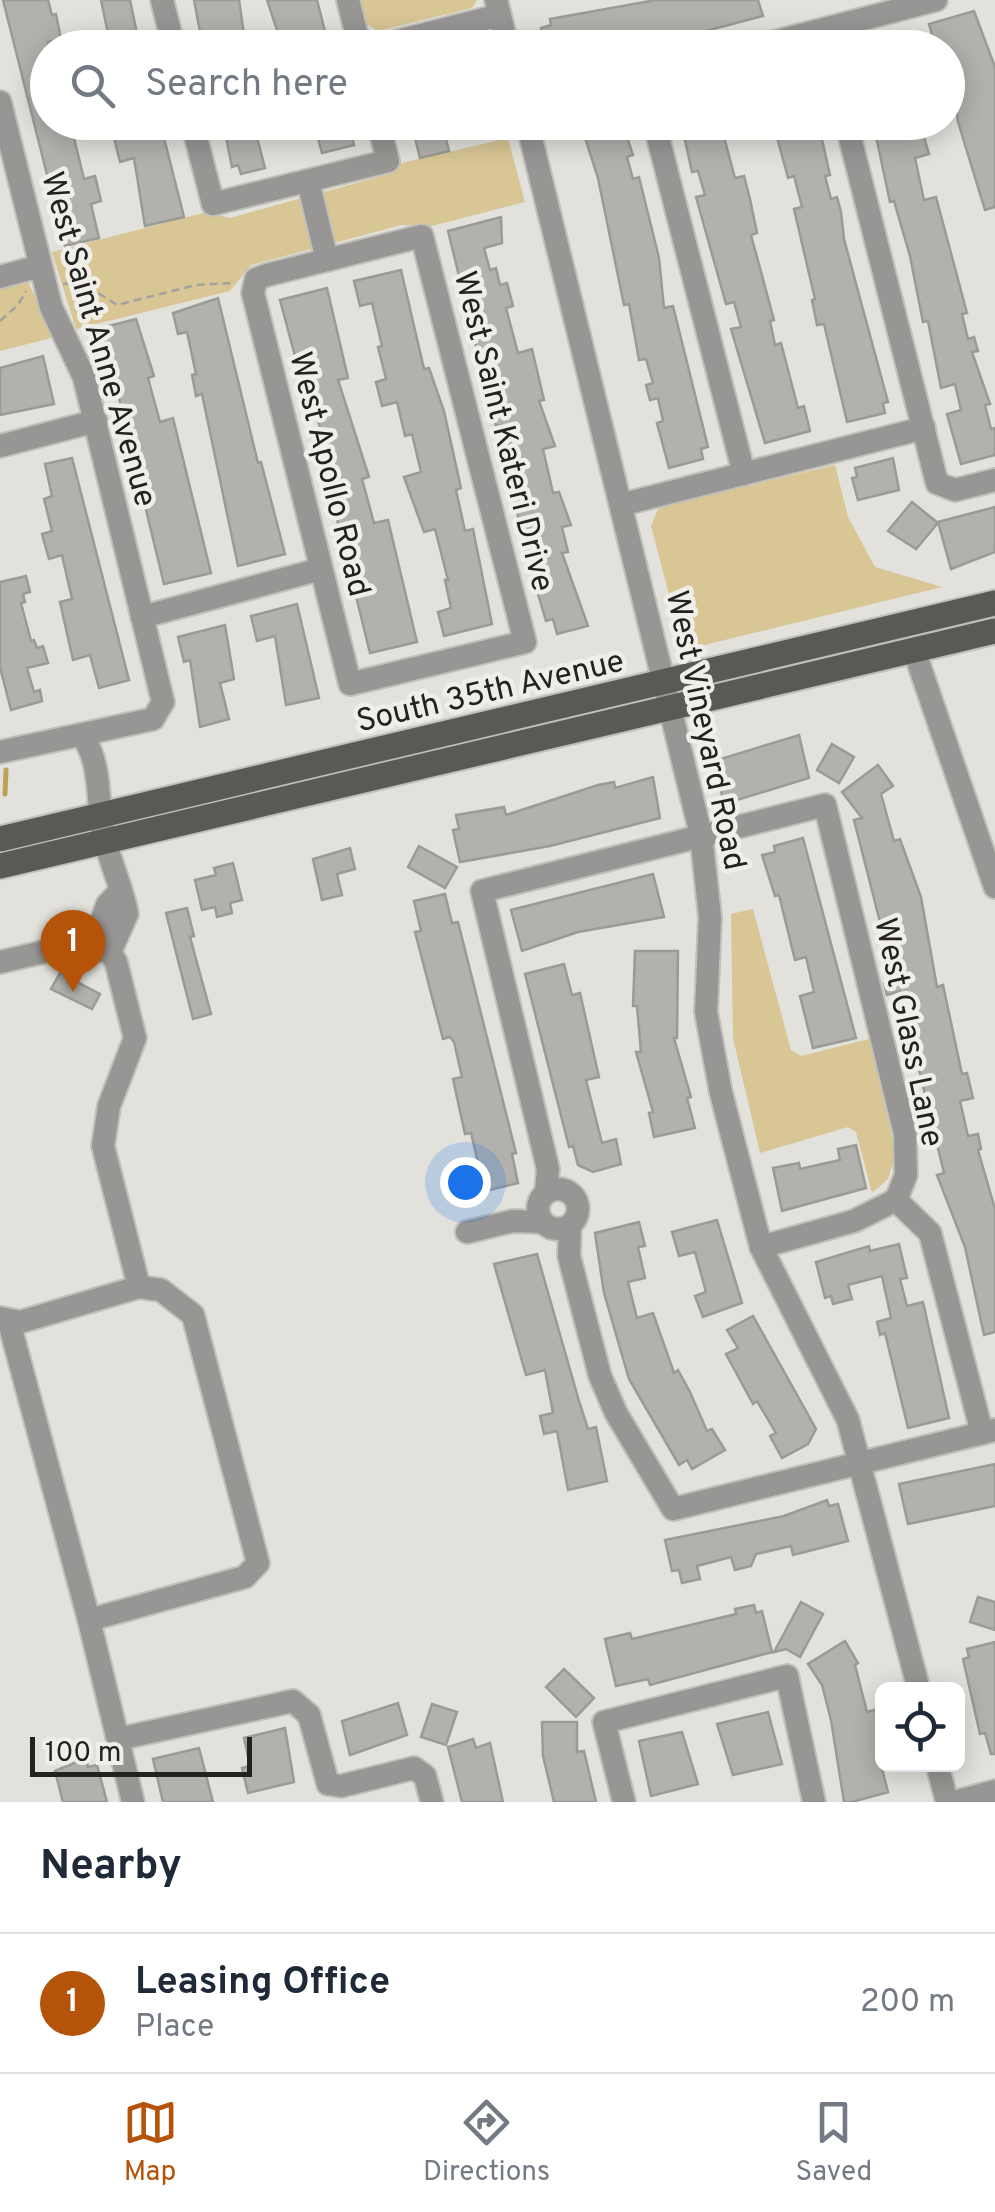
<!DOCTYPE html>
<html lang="en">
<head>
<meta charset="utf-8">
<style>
	body { margin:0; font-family:Overpass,sans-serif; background:#f6f6f7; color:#1f2937 }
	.controls { position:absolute; right:30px; bottom:30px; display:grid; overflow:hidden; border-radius:15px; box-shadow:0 5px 25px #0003 }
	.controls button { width:90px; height:90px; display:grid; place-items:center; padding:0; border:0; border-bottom:2px solid #e0e1e3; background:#fff; color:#1f2937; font:50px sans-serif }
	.scale { position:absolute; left:30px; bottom:25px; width:222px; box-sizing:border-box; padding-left:10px; border:5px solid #232221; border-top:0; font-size:28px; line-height:35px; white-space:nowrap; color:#232221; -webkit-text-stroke:8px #f0eee9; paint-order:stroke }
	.you { position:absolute; left:465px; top:1182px; width:35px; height:35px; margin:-25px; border:8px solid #fff; border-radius:50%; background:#1a73e8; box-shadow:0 0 0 15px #1a73e833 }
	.badge { display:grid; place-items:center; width:65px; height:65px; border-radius:50%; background:#b45309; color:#fff; font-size:32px; font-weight:700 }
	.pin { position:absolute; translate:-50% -82px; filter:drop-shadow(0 2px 5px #0008) }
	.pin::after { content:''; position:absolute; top:52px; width:35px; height:30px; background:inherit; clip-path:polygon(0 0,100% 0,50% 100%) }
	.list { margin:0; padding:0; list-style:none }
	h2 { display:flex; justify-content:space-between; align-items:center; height:130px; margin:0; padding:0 40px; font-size:42px }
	h2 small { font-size:32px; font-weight:400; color:#747a83 }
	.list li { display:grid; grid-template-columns:65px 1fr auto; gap:30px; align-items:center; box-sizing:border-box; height:140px; padding:0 40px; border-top:2px solid #e0e1e3 }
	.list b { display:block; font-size:38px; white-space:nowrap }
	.list p { margin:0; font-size:32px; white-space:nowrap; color:#747a83 }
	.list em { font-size:32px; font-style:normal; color:#747a83 }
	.icon { flex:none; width:55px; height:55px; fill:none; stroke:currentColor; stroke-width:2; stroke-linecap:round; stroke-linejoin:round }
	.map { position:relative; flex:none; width:995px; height:1802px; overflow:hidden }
	.search { position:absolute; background:#fff; box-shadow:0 5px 25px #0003; left:30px; right:30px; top:30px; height:110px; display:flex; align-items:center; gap:25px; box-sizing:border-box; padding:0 35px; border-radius:55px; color:#747a83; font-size:38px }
	.sheet { height:270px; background:#fff }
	nav { display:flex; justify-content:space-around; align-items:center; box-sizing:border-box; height:140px; border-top:2px solid #e0e1e3; background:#fff; font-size:28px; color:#747a83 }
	nav a { display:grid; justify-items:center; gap:5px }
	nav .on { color:#b45309 }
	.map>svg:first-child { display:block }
	.green { fill:#d8c695 }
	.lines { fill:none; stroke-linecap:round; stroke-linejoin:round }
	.stream { stroke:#bca258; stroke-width:5 }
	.building { fill:#b3b1ad; stroke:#9b9a95; stroke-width:2.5 }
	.minor-casing { stroke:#c0bfba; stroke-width:26 }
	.major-casing { stroke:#c0bfba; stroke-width:29 }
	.path { stroke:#a2a19d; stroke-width:2.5; stroke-dasharray:8 5; stroke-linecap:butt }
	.minor { stroke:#979694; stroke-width:22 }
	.major { stroke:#5a5956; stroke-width:25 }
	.labels { text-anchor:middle; stroke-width:9; stroke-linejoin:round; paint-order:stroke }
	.street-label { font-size:32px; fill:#232221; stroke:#f0eee9 }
</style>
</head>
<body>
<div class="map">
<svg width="995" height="1802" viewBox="0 0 995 1802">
	<rect width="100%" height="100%" fill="#e2e1dc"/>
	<g class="green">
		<path d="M 361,0 L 477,0 L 472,8 L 379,31 L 367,25 Z"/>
		<path d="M 508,138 L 525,202 L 428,227 L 402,225 L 251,265 L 230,291 L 76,329 L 52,252 L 207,212 L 230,218 L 389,174 L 398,164 Z"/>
		<path d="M 27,280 L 55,337 L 0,351 L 0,287 Z"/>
		<path d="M 835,465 L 848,517 L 875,567 L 942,587 L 692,648 L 681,640 L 651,526 L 659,507 Z"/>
		<path d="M 753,909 L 791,1050 L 801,1056 L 869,1039 L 896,1153 L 888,1179 L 872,1193 L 856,1132 L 848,1127 L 760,1153 L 733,1038 L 731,914 Z"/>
	</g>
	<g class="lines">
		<path class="stream" d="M 5,794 L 6,770"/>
	</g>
	<g class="building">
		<path d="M 3,0 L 48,0 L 52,15 L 56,14 L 61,39 L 48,42 L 48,122 L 85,122 L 87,135 L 74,138 L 84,179 L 95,176 L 101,201 L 91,204 L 99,238 L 65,246 Z"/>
		<path d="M 101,0 L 130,0 L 140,48 L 111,48 Z"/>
		<path d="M 194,0 L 239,0 L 246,48 L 203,48 Z"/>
		<path d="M 267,0 L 317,0 L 328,43 L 283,48 Z"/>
		<path d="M 656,0 L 758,0 L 763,16 L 641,48 L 546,48 L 541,28 L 551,25 L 550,19 Z"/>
		<path d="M 974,11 L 995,67 L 995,207 L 985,210 L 958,122 L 948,48 L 936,48 L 929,24 Z"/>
		<path d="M 902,31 L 906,48 L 851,48 L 851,43 Z"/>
		<path d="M 110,122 L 160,122 L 184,217 L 145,226 L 134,158 L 120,162 Z"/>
		<path d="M 223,122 L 253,122 L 265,168 L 241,174 L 238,165 L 232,167 Z"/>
		<path d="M 580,122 L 622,122 L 633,155 L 627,157 L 633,179 L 639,177 L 659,258 L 664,308 L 673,306 L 708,447 L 701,449 L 703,459 L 669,468 L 657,423 L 663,421 L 658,398 L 650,400 L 646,385 L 653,383 L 646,359 L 639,360 L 629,304 L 624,305 L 598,178 Z"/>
		<path d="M 681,122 L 730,122 L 733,134 L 724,137 L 735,178 L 744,176 L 750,199 L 757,233 L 751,235 L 774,320 L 770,321 L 775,345 L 781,343 L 798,408 L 804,406 L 810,431 L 765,443 L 731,329 L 741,327 L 734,302 L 726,304 L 696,197 L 705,195 L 698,171 L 692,172 Z"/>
		<path d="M 773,122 L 818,122 L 830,175 L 825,176 L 831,199 L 837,197 L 841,212 L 844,239 L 888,402 L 883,403 L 885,413 L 847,422 L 824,324 L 817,325 L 812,300 L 815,299 L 794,209 L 802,207 L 794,176 L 788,178 Z"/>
		<path d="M 873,122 L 908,122 L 911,133 L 922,130 L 929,154 L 915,158 L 924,200 L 936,197 L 967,313 L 962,314 L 968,339 L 974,337 L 978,351 L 972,352 L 990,404 L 985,405 L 991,429 L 995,428 L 995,455 L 961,464 L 947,414 L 961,410 L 955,384 L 941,388 L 928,321 L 923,322 L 910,256 L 894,201 L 890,202 Z"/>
		<path d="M 348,123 L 354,145 L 322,153 L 316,131 Z"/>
		<path d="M 443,127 L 449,151 L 420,158 L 414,134 Z"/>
		<path d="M 501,217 L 502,243 L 484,248 L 490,270 L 496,268 L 500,285 L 507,283 L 513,306 L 506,308 L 518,353 L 532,349 L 544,400 L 539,401 L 555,446 L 543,449 L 553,493 L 559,492 L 571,525 L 562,527 L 568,552 L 562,553 L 588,626 L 557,634 L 553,619 L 546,621 L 527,557 L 515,503 L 518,502 L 514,473 L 502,425 L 496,426 L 489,402 L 496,400 L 484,352 L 478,354 L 471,326 L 477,324 L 467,287 L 462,288 L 448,231 Z"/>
		<path d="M 401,270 L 424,369 L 429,368 L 444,411 L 461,488 L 456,490 L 465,531 L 473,529 L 492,624 L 444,636 L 438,612 L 451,608 L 445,580 L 448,580 L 435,529 L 424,532 L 404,477 L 421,472 L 412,434 L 405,436 L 397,402 L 382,406 L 376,382 L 386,379 L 378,347 L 382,346 L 372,303 L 360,306 L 354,281 Z"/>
		<path d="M 327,288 L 348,378 L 338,380 L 369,477 L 362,479 L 374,523 L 388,520 L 417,642 L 370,653 L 317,438 L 322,437 L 317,415 L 311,416 L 280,300 Z"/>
		<path d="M 218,298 L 258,463 L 261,462 L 285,554 L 238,566 L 202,394 L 196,396 L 192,375 L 196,374 L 187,332 L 178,334 L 173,313 Z"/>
		<path d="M 136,319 L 154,376 L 148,378 L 160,422 L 173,418 L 211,573 L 164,584 L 108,353 L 104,354 L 97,329 Z"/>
		<path d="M 43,356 L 54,404 L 0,415 L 0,368 Z"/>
		<path d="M 72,458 L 129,680 L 99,688 L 90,655 L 73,660 L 60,602 L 72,599 L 62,555 L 49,559 L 42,534 L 52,531 L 44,499 L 52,496 L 45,464 Z"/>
		<path d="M 893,458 L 899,490 L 858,500 L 852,478 L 857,477 L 855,468 Z"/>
		<path d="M 912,502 L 938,523 L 916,549 L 888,531 Z"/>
		<path d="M 995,507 L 995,552 L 951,569 L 938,522 Z"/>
		<path d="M 26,576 L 30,592 L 23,594 L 25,602 L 21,603 L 31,641 L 34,640 L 37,648 L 43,646 L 48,663 L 27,668 L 34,692 L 40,690 L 42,701 L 11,710 L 0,667 L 0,582 Z"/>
		<path d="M 297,604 L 319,698 L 286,705 L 275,636 L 257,641 L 251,616 Z"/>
		<path d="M 225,625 L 234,679 L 220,683 L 229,719 L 200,727 L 190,660 L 184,662 L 178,637 Z"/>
		<path d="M 799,735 L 809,778 L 724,804 L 714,761 Z"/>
		<path d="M 832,744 L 854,757 L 839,783 L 817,770 Z"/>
		<path d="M 878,765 L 893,786 L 881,794 L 894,841 L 900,839 L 921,897 L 937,987 L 943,985 L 962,1074 L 967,1073 L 973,1098 L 960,1101 L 968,1136 L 978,1134 L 981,1149 L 978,1150 L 995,1209 L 995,1332 L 984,1335 L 965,1247 L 937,1175 L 944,1173 L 900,991 L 887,995 L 884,984 L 895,981 L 854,820 L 862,818 L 842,792 Z"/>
		<path d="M 653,777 L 660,818 L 550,846 L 460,862 L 453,830 L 459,829 L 456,815 L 504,807 L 506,815 L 598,785 L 614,782 L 615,788 Z"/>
		<path d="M 803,838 L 856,1038 L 813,1048 L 800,996 L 814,992 L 806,957 L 795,960 L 779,895 L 775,896 L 762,855 L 775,852 L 774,846 Z"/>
		<path d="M 419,846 L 457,867 L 445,888 L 408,867 Z"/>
		<path d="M 350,848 L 355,869 L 337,874 L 342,895 L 322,900 L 313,859 Z"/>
		<path d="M 233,863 L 242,900 L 230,903 L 232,913 L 217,917 L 215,907 L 202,910 L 195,880 L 216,875 L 214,868 Z"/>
		<path d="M 653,874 L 664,917 L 578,932 L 522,951 L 511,910 Z"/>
		<path d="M 445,894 L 452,923 L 458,922 L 516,1153 L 512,1154 L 518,1183 L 478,1193 L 472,1169 L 479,1167 L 471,1133 L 465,1134 L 453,1079 L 462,1077 L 454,1042 L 450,1037 L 443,1039 L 415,932 L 421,931 L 414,901 Z"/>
		<path d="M 187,908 L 194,936 L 190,937 L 211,1014 L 193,1019 L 166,913 Z"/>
		<path d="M 635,951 L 678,951 L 677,1038 L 674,1038 L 691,1097 L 687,1098 L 695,1128 L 654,1137 L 649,1113 L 653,1112 L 636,1052 L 641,1052 L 637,1006 L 633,1006 Z"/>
		<path d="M 564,964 L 572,995 L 580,993 L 599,1077 L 586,1080 L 602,1143 L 616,1139 L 621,1164 L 593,1172 L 578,1165 L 573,1146 L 569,1147 L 525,974 Z"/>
		<path d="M 60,973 L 100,994 L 92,1009 L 51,989 Z"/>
		<path d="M 856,1145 L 866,1188 L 782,1211 L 773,1168 L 799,1163 L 800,1169 L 840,1160 L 838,1149 Z"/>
		<path d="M 717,1220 L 742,1303 L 703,1317 L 695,1296 L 706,1292 L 695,1252 L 679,1256 L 672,1232 Z"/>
		<path d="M 639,1222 L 645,1246 L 638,1247 L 645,1278 L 628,1282 L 637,1318 L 653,1313 L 674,1373 L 678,1370 L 690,1392 L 707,1431 L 712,1429 L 725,1450 L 692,1469 L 687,1460 L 679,1465 L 629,1379 L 604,1293 L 595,1233 Z"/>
		<path d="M 899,1244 L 907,1278 L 900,1279 L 907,1306 L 923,1302 L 949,1418 L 908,1428 L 885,1333 L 880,1335 L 877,1322 L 891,1318 L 882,1276 L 848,1285 L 852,1299 L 833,1304 L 831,1296 L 825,1298 L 816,1262 L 869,1246 L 870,1251 Z"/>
		<path d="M 537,1254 L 579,1401 L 588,1429 L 596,1427 L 607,1481 L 568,1490 L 557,1431 L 544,1434 L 540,1416 L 553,1413 L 545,1370 L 526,1375 L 494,1264 Z"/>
		<path d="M 753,1316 L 816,1429 L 808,1444 L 782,1458 L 770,1436 L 776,1433 L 757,1401 L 753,1404 L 726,1354 L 738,1348 L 727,1330 Z"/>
		<path d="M 995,1464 L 995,1506 L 908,1524 L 899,1484 Z"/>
		<path d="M 827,1500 L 829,1506 L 838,1504 L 848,1541 L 793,1555 L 791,1546 L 756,1554 L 751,1566 L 735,1570 L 731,1557 L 697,1566 L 700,1579 L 682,1583 L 679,1570 L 672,1571 L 665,1540 L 784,1516 Z"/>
		<path d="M 978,1597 L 995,1602 L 995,1630 L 970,1622 Z"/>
		<path d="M 801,1602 L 823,1614 L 800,1657 L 786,1649 L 774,1652 Z"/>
		<path d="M 754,1605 L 756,1613 L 762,1611 L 772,1652 L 650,1685 L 648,1679 L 616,1686 L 605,1639 L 630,1633 L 632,1639 L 736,1614 L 735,1609 Z"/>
		<path d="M 845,1641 L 858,1663 L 855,1665 L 867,1712 L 877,1709 L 882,1733 L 878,1734 L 881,1765 L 888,1792 L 852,1802 L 844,1802 L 831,1720 L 822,1685 L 808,1664 Z"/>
		<path d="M 995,1642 L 995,1754 L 991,1754 L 985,1733 L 980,1734 L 963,1659 L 969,1657 L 967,1649 Z"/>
		<path d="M 564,1669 L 594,1698 L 576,1717 L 546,1687 Z"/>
		<path d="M 398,1703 L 407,1735 L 350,1755 L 342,1721 Z"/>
		<path d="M 432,1704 L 457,1712 L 446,1745 L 421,1737 Z"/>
		<path d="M 768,1712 L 782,1764 L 733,1775 L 717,1724 Z"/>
		<path d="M 542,1722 L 577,1722 L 577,1752 L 584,1751 L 596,1802 L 554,1802 L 543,1756 Z"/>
		<path d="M 285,1728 L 294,1782 L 248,1793 L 242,1768 L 250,1766 L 244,1738 Z"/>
		<path d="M 682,1732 L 698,1784 L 651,1796 L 639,1741 Z"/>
		<path d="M 473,1739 L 476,1748 L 490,1743 L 503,1802 L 462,1802 L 448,1747 Z"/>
		<path d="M 199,1748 L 213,1802 L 163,1802 L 153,1759 Z"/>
		<path d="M 86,1758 L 88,1767 L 97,1765 L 107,1802 L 63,1802 L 55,1771 Z"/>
	</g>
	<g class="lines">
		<g class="minor-casing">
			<g id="minor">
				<path d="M 162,0 L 174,48"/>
				<path d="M 348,0 L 360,48"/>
				<path d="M 496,0 L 508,48"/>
				<path d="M 371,48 L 500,15"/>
				<path d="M 751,48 L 936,0"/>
				<path d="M 0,102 L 51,307 L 84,377 L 163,702 L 153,719 L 0,752"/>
				<path d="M 192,122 L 213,204 L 388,161 L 378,122"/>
				<path d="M 527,122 L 701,835 L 710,917 L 706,1012 L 721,1093 L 761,1247 L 848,1420 L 919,1690"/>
				<path d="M 654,122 L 744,474"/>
				<path d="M 846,122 L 937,483 L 955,490 L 995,480"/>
				<path d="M 308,181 L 327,260"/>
				<path d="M 422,236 L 525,642 L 350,684 L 253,293 L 256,279 L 267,275 Z"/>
				<path d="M 0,277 L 40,266"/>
				<path d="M 0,446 L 96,421"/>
				<path d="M 624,504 L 924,428"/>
				<path d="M 142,617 L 321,569"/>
				<path d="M 914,650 L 995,887"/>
				<path d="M 82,735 C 103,766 96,802 104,836 C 110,863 123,889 127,914 L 110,952"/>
				<path d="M 93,947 L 107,905 L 119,892"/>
				<path d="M 0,962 L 73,945 L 110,952 L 116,962 L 135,1038 L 109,1106 L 103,1146 L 139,1287 L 20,1322 L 0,1318"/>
				<circle cx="558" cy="1209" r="20"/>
				<path d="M 546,1193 L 548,1169 L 482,891 L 825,805 L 905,1134 L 906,1175 L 896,1200 L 930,1233 L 982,1433"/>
				<path d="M 570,1226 L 569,1256 L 600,1376 L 616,1413 L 673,1509 L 995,1430"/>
				<path d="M 467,1232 L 513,1221 L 542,1222"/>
				<path d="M 761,1247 L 854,1221 L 896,1200"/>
				<path d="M 9,1322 L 89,1620 L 245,1577 L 258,1563 L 193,1315 L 161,1290 L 139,1287"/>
				<path d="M 89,1620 L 133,1802"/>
				<path d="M 118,1739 L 293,1701 L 309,1715 L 328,1784 L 341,1786 L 414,1768 L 425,1776 L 432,1802"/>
				<path d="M 937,1764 L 947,1802"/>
				<path d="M 624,1802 L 604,1722 L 787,1676 L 814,1802"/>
				<path d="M 954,1802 L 995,1791"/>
			</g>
		</g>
		<g class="major-casing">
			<g id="major">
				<path d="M 0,839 L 995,603"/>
				<path d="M 0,866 L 995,631"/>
			</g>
		</g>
		<g class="path">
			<path d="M 63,284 L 81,282 L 117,305 L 196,285 L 234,283"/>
			<path d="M 0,321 L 18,305 L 26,291"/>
		</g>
		<use href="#minor" class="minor"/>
		<use href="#major" class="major"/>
	</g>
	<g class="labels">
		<g class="street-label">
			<text transform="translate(100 339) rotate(74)" y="11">West Saint Anne Avenue</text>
			<text transform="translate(505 431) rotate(76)" y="11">West Saint Kateri Drive</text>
			<text transform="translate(331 474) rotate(76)" y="11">West Apollo Road</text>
			<text transform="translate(490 690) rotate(-13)" y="11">South 35th Avenue</text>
			<text transform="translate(707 730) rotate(78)" y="11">West Vineyard Road</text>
			<text transform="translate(910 1032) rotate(78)" y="11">West Glass Lane</text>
		</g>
	</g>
</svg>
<div class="controls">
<button><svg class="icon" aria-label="locate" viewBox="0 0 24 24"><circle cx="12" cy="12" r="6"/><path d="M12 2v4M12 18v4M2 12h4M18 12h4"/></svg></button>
</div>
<div class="scale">100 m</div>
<div class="you"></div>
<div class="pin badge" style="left:73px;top:992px">1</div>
<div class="search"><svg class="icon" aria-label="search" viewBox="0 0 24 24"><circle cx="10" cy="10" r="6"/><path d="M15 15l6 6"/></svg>Search here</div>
</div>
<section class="sheet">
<h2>Nearby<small></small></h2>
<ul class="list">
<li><span class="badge">1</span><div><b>Leasing Office</b><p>Place</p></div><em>200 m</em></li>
</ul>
</section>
<nav>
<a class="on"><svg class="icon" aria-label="map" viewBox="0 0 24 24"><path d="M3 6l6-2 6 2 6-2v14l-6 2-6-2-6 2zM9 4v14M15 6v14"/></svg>Map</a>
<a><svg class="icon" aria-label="directions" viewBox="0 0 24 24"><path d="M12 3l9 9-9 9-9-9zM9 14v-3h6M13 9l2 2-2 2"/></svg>Directions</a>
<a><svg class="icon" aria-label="saved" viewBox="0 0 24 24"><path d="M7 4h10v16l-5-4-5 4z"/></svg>Saved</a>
</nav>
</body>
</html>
